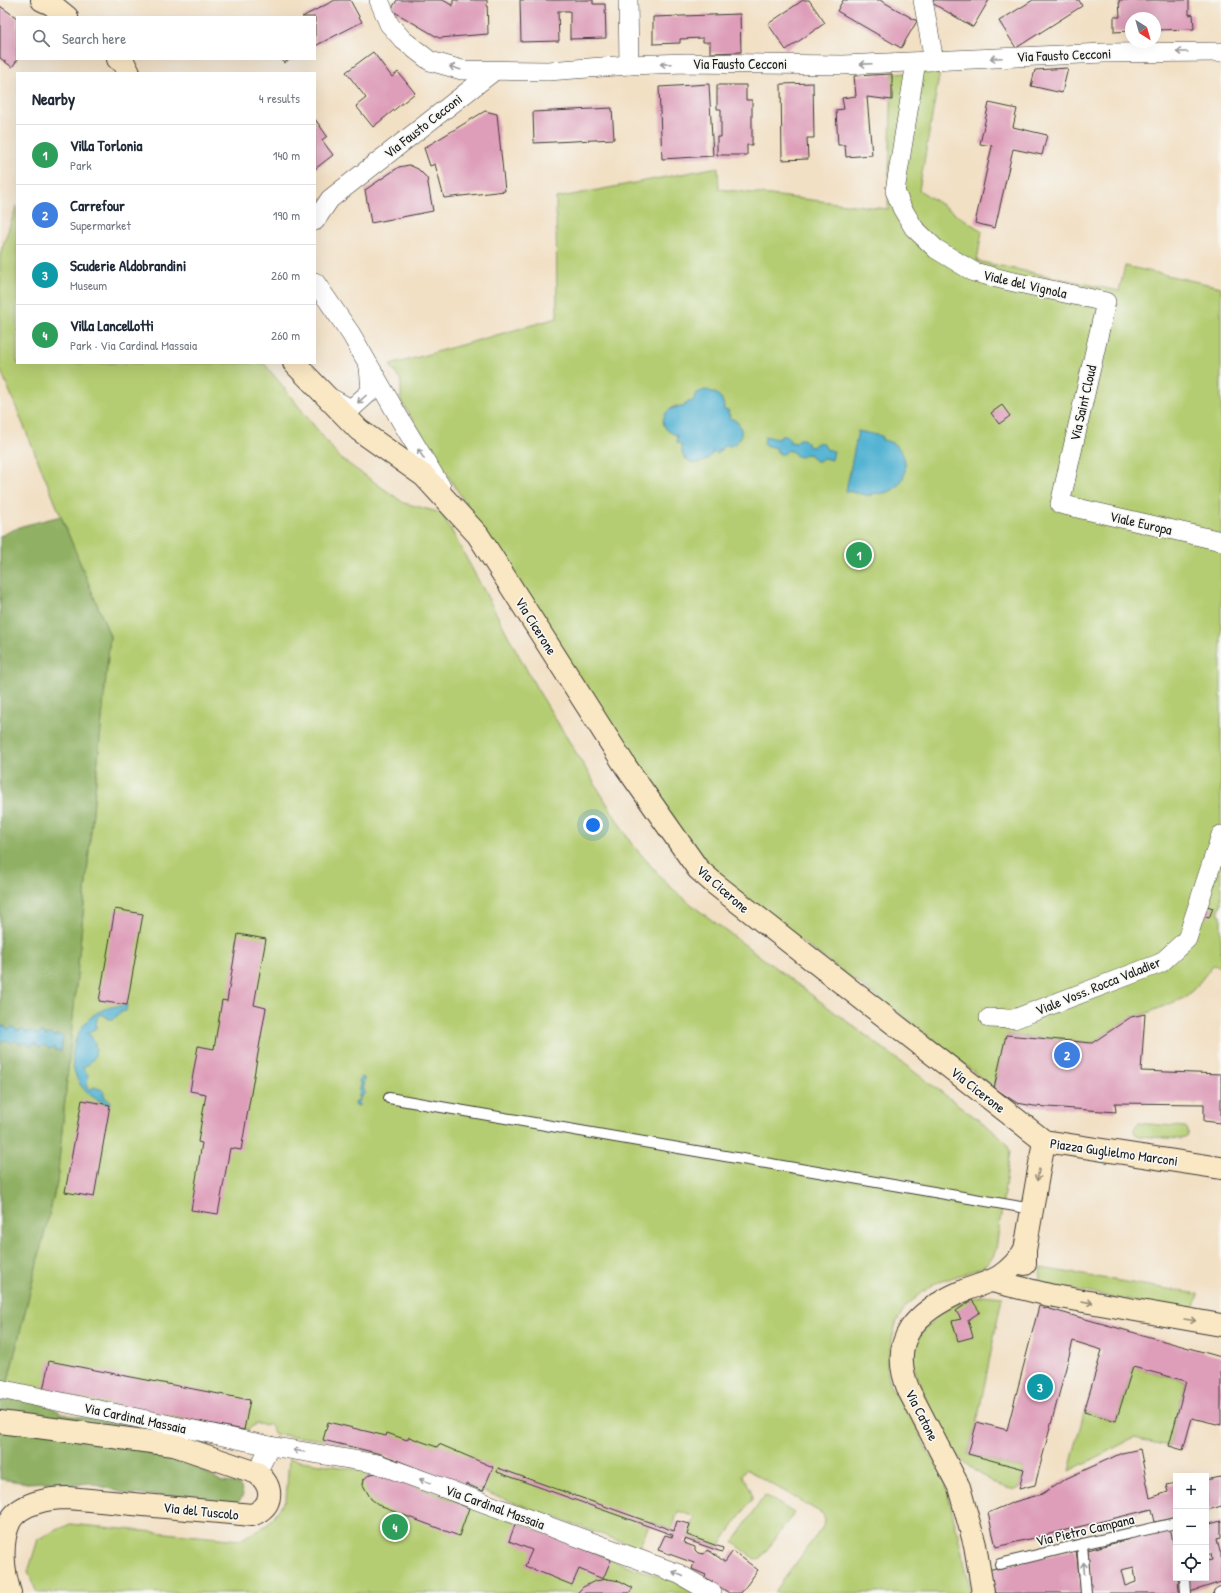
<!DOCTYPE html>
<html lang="en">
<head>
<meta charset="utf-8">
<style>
	body { margin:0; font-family:"Patrick Hand",sans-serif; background:#f6f6f7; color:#1f2937 }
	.controls { position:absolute; right:12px; bottom:12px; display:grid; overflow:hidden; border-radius:0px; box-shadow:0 4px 16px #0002 }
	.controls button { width:36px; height:36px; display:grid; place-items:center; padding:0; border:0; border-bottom:1px solid #e0e1e3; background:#fff; color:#1f2937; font:20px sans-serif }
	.compass { position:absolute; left:1125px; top:12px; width:36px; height:36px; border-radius:50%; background:#fff; box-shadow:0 4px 16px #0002; rotate:143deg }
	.you { position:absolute; left:593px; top:825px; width:14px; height:14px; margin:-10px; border:3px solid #fff; border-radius:50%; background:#1a73e8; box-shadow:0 0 0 6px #1a73e833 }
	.badge { display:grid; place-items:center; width:26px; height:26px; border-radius:50%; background:#c8321e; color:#fff; font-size:13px; font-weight:700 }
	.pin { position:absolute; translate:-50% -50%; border:2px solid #fff; box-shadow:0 1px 4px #0006 }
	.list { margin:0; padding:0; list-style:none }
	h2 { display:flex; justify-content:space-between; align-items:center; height:52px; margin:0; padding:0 16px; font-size:17px }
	h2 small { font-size:13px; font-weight:400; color:#747a83 }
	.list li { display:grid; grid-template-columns:26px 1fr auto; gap:12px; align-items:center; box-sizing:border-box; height:60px; padding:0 16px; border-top:1px solid #e0e1e3 }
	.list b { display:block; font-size:15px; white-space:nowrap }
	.list p { margin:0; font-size:13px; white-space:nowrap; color:#747a83 }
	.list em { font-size:13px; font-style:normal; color:#747a83 }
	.icon { flex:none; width:22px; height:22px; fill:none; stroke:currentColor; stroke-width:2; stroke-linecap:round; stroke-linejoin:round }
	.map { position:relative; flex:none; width:1221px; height:1593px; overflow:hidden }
	.search { position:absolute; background:#fff; box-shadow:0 4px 16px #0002; left:16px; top:16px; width:300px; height:44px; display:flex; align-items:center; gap:10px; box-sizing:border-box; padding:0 14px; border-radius:0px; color:#747a83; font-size:15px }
	.panel { position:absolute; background:#fff; box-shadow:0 4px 16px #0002; left:16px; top:72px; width:300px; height:292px; border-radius:0px }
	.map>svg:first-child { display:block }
	.green { fill:#b5cd72; stroke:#687447; fill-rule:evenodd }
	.forest { fill:#90b064; stroke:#566640 }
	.water { fill:#55b4d3; stroke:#386878 }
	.building { fill:#de9eb9; fill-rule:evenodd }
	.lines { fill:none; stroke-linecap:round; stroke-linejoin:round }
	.lane-casing { stroke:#3c3935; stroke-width:12 }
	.street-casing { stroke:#3c3935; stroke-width:20 }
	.secondary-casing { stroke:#3c3935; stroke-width:24 }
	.lane { stroke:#fff; stroke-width:10 }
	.street { stroke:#fff; stroke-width:19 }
	.secondary { stroke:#fae7c3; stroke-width:22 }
	.oneway { stroke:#999 }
	.oneway2 { stroke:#968c78 }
	.labels { text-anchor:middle; stroke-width:3.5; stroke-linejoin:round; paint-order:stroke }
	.street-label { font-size:14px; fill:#1c1c1c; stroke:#f6f6f2 }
</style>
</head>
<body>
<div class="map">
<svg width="1221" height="1593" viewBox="0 0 1221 1593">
	<rect width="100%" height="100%" fill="#f6f6f2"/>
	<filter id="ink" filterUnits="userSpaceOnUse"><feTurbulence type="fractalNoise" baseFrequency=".025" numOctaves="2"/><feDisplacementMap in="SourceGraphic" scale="8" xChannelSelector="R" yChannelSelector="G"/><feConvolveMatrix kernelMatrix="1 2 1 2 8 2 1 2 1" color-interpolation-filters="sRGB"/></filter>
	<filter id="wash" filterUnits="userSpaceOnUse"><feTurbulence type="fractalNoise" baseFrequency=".012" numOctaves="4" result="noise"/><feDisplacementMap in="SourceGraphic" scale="16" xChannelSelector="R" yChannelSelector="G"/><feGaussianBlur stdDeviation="0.9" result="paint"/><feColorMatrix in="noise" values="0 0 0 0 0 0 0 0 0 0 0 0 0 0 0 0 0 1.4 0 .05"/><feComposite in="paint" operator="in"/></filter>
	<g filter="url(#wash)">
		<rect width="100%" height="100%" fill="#f2e0c5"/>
		<g class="green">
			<path d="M 940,71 L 919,190 L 982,231 L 977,261 L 1119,291 L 1125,266 L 1221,287 L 1221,904 L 1218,913 L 1221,915 L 1221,967 L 1213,965 L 1195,988 L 1184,998 L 1145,1014 L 1131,1017 L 1092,1043 L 1007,1035 L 994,1088 L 903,1016 L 780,926 L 705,867 L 624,754 L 462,498 L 401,401 L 401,381 L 390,365 L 557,318 L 556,198 L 718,167 L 719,189 L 888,209 L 892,74 ZM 692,402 L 729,418 L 721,450 L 713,452 L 676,439 L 677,435 L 669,409 L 676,406 L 684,407 Z"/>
			<path d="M 17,205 L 17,363 L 264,363 L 340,458 L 404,503 L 442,513 L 536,687 L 631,843 L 667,884 L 697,909 L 1000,1136 L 1007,1143 L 1010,1152 L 996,1249 L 993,1257 L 986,1265 L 978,1269 L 933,1284 L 906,1306 L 896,1323 L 886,1366 L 891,1387 L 916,1426 L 927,1451 L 944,1477 L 969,1582 L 971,1593 L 774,1593 L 824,1525 L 825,1519 L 823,1514 L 746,1469 L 742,1476 C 747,1483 753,1490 752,1499 L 719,1546 L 688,1536 L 695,1517 L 678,1511 L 672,1530 L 650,1522 L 639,1548 L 381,1454 L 323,1440 L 275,1434 L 270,1425 L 256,1424 L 247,1430 L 244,1430 L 6,1389 L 57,1182 L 110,636 L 0,368 L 0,254 Z"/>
			<path d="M 1139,1123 L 1185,1127 C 1189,1129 1189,1133 1187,1137 L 1181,1139 L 1138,1136 C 1132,1133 1134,1126 1139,1123 Z"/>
			<path d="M 1041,1268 L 1198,1294 L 1194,1313 L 1039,1283 Z"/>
			<path d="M 982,1295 L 1002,1297 L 977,1422 L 968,1454 L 1024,1469 L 1019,1489 C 1002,1493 969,1467 957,1455 C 945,1444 917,1382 914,1365 C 913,1358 913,1351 916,1344 C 922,1329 939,1313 953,1306 C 962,1301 973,1299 982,1295 Z"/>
			<path d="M 1133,1367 L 1186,1381 L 1169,1446 L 1134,1438 L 1069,1471 L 1084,1412 L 1116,1421 Z"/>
			<path d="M 289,1459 L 379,1473 L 516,1522 L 611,1560 L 676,1582 L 695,1593 L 37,1593 L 28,1572 L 38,1539 L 70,1524 L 240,1540 L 268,1524 L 286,1500 Z"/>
			<path d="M 765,1495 L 794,1513 L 760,1559 L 755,1559 L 733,1542 Z"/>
		</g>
		<path class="forest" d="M 61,516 L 110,636 L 57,1182 L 6,1389 L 68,1415 L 133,1426 L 167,1438 L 177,1454 L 206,1473 L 214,1478 L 223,1482 L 235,1483 L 241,1487 L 243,1495 L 238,1503 L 194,1504 L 183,1495 L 168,1496 L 127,1494 L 90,1483 L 71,1485 L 47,1482 L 27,1483 L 0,1479 L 0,536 L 22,526 Z"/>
		<g class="water">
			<path d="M 705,390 C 717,392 724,397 724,410 L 729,411 L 728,414 L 730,415 L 729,418 C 748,422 744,449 723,446 L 721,450 L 719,450 L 718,454 L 713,452 C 704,470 679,465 682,445 L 677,443 L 677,435 C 655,430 661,404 684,407 L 685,404 L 687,404 L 688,401 L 692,402 L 697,393 Z"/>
			<path d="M 858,431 L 882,436 L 882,440 C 917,444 912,500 871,493 L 871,496 L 846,491 Z"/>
			<path d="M 765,436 L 778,439 L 781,436 L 785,436 L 789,438 L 790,442 L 796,443 L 799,439 L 803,439 L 806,441 L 808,446 L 813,447 C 816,443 820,441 824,444 L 826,449 L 834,451 L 832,460 L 823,458 C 819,463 813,462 811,455 L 805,454 C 801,459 796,457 793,452 L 788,450 C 785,454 781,456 777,452 L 776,448 L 764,445 Z"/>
			<path d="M 127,1005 L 126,1011 L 120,1012 L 114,1019 L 109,1019 L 102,1014 L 97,1018 L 96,1028 L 88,1033 C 100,1045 98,1061 82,1068 C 88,1072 90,1078 86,1085 L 90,1090 L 94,1087 L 103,1090 L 105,1098 L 111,1101 L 110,1105 C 99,1101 89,1096 82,1087 C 65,1064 72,1030 95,1014 C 105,1007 116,1006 127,1005 Z"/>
			<path d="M 2,1026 L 5,1026 L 8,1030 L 12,1027 L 15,1028 L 17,1031 L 23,1029 L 27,1033 L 32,1031 L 37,1035 L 42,1032 L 46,1036 L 50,1034 L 55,1037 L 56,1035 L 63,1036 L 61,1051 L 54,1050 L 54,1047 L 49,1049 L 45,1045 L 39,1048 L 35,1043 L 30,1046 L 25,1042 L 20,1044 L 16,1040 L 12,1043 L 9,1042 L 7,1039 L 4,1041 L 0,1041 L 0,1027 Z"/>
			<path d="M 360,1077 L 364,1078 L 363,1086 L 365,1093 L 360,1098 L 359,1106 L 355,1105 L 356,1101 L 358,1101 L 361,1083 L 359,1082 Z"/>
		</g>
		<g id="blocks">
			<g class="building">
				<path d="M 335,0 L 350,0 L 362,22 L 315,46 L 315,17 L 302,17 Z"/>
				<path d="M 397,0 L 443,0 L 453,6 L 453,0 L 487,0 L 488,34 L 439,38 L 391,10 Z"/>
				<path d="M 520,0 L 593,0 L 593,4 L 605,4 L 606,38 L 570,39 L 570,11 L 558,11 L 559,41 L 521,42 Z"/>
				<path d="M 803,0 L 809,0 L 825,23 L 786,50 L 768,24 Z"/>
				<path d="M 843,0 L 880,0 L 917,21 L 901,48 L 837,11 Z"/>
				<path d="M 934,0 L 989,0 L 973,27 L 932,3 Z"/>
				<path d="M 1033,0 L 1079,0 L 1082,6 L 1016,48 L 999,21 Z"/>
				<path d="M 1119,0 L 1189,0 L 1189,15 L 1193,14 L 1194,29 L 1155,30 L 1155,18 L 1131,18 L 1131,31 L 1114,32 L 1114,17 L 1120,17 Z"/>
				<path d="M 0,6 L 17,18 L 17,59 L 18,59 L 12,67 L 0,58 Z"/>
				<path d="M 740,14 L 741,52 L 710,53 L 710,42 L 703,42 L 703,38 L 680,39 L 680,43 L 653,44 L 653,17 Z"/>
				<path d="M 373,52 L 392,77 L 398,72 L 415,93 L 373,127 L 356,106 L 366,98 L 346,72 Z"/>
				<path d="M 282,59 L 291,59 L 284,63 Z"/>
				<path d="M 1068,68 L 1062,93 L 1031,86 L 1035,70 Z"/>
				<path d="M 892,74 L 892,100 L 867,97 L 872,155 L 846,157 L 845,145 L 838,145 L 836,110 L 844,109 L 842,98 L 856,96 L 854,76 Z"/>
				<path d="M 813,83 L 814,138 L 807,138 L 808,159 L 782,160 L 781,84 Z"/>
				<path d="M 709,84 L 713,156 L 662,159 L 659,87 Z"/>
				<path d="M 717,85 L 746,85 L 746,100 L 752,100 L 752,145 L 747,145 L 747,155 L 717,155 L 717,137 L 721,137 L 721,109 L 717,109 Z"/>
				<path d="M 989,103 L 1017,109 L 1013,127 L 1047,135 L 1042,155 L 1013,149 L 995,228 L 975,223 L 992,146 L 980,144 Z"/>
				<path d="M 612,108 L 614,139 L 534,143 L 533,112 Z"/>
				<path d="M 485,111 L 497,114 L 505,191 L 444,198 L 435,164 L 430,166 L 424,148 Z"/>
				<path d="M 315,119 L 327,136 L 322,140 L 333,155 L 315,169 Z"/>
				<path d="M 409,165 L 418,169 L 427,178 L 433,211 L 371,223 L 365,190 L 399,167 Z"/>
				<path d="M 1002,405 L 1010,416 L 999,424 L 991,413 Z"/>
				<path d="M 1207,906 L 1213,908 L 1209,918 L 1203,916 Z"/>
				<path d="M 115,909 L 143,914 L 127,1005 L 99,1001 Z"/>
				<path d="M 238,934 L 266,939 L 254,1005 L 266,1008 L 241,1150 L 230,1148 L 218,1214 L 191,1210 L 202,1143 L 198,1142 L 206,1094 L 190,1091 L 198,1046 L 214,1049 L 222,1000 L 227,1001 Z"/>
				<path d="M 1145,1014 L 1141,1071 L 1221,1074 L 1221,1123 L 1204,1121 L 1204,1104 L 1115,1103 L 1116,1112 L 1034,1106 L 1017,1103 L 994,1088 L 1006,1035 L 1092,1043 L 1131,1017 Z"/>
				<path d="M 82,1100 L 110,1105 L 94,1197 L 65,1192 Z"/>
				<path d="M 972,1300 L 980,1312 L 968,1320 L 973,1337 L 958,1341 L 952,1321 L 961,1319 L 956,1311 Z"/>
				<path d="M 1039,1306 L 1221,1357 L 1221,1425 L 1192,1418 L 1183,1450 L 1169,1446 L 1186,1381 L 1133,1367 L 1116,1421 L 1084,1412 L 1102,1350 L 1073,1341 L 1035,1485 L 1019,1489 L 1024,1469 L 968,1454 L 977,1422 L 1007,1430 Z"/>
				<path d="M 49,1361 L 250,1400 L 244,1430 L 43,1391 Z"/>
				<path d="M 328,1422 L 386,1436 L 387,1433 L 407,1440 L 409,1437 L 437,1447 L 439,1444 L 493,1467 L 483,1491 L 466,1484 L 465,1487 L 381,1454 L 323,1440 Z"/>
				<path d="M 1140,1449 L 1150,1498 L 1168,1492 L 1166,1485 L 1176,1483 L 1176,1517 L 1155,1522 L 1152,1509 L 996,1547 L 988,1513 L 1014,1502 L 1042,1494 L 1065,1479 L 1122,1453 Z"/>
				<path d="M 498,1468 L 674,1531 L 677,1521 L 690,1524 L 687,1535 L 723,1548 L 722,1552 L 685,1539 L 684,1543 L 695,1547 L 695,1550 L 698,1553 L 704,1554 L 707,1550 L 711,1552 L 725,1562 L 733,1551 L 758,1570 L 741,1593 L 729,1593 L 705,1577 L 706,1575 L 692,1569 L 694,1563 L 658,1550 L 665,1535 L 672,1537 L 673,1535 L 497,1472 Z"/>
				<path d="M 379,1473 L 469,1508 L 459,1536 L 382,1507 L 371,1499 L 363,1485 L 364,1479 L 370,1474 Z"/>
				<path d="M 1221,1477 L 1221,1506 L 1206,1510 L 1206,1480 Z"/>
				<path d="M 1221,1521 L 1221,1538 L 1217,1539 L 1220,1552 L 1221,1552 L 1221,1582 L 1190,1592 L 1188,1578 L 1206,1578 L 1206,1561 L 1212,1560 L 1211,1554 L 1206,1555 L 1206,1525 Z"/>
				<path d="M 516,1522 L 611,1560 L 603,1579 L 579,1569 L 572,1585 L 525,1566 L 532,1550 L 509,1541 Z"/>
				<path d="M 1170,1526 L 1176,1560 L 1176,1578 L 1178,1578 L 1179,1591 L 1182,1591 L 1183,1593 L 1091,1593 L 1088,1550 L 1130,1539 L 1130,1537 ZM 1134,1567 L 1136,1582 L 1125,1586 L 1121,1570 Z"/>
				<path d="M 1076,1549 L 1081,1593 L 995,1593 L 988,1570 Z"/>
				<path d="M 608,1579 L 620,1581 L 633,1588 L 629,1593 L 577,1593 L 583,1587 L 595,1581 Z"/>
			</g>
		</g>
	</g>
	<g filter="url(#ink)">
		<use href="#blocks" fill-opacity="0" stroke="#3c3935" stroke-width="1"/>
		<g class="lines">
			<g class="lane-casing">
				<g id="lane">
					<path d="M 389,1098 L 1032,1209"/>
					<path d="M 1082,1544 L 1086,1593"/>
					<path d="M 1000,1564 L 1082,1544 L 1176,1523"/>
					<path d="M 1185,1578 L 1186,1593"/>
					<path d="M 1219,1593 L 1221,1592"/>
				</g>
			</g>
			<g class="street-casing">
				<g id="street">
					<path d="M 379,0 L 389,24 L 403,40 L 430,61 L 462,70 L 548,71 L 629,65 L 686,63 L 843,65 L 1104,53 L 1221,52"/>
					<path d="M 628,0 L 629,65"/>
					<path d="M 923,0 L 934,61"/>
					<path d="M 916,62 L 895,191 L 902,208 L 914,228 L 936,249 L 974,272 L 1005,280 L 1106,302 L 1060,504 L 1221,541"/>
					<path d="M 315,221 L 330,199 L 494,71"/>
					<path d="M 315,282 L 351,334 L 401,421 L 441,487"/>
					<path d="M 331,398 L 351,409 L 371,391 L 369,367"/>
					<path d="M 989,1018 L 1014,1019 L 1161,963 L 1187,939 L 1221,835"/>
					<path d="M 0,1389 L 270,1446 L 378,1464 L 679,1574 L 712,1593"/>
					<path d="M 257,1473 L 270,1446"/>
				</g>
			</g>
			<g class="secondary-casing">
				<g id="secondary">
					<path d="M 42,0 L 51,4 L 67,17"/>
					<path d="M 118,59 L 124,63 L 129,73"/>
					<path d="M 294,363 L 359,430 L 424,476 L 478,535 L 626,767 L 698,869 L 715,884 L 1044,1141 L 1221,1168"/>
					<path d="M 1025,1264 L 1025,1250 L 1044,1141"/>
					<path d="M 992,1281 L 1049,1295 L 1221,1325"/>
					<path d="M 0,1422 L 174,1445 L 257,1473 C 274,1487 274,1506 252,1515 L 68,1498 C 49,1498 20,1503 10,1521 C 0,1542 3,1571 10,1593"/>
					<path d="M 983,1593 L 975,1545 L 959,1487 L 909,1391 C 887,1338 917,1311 963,1291 C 975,1286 989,1283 1000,1276 C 1011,1269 1018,1261 1025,1250"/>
				</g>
			</g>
			<use href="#lane" class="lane"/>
			<use href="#street" class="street"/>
			<use href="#secondary" class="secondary"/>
		</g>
		<defs><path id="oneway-shaft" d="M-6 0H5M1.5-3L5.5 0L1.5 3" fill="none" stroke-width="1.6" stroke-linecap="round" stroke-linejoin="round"/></defs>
		<g class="oneway">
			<use href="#oneway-shaft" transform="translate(1182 52) rotate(180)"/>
			<use href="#oneway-shaft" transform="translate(996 58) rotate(177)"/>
			<use href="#oneway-shaft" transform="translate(666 64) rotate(178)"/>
			<use href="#oneway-shaft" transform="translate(866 64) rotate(178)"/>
			<use href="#oneway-shaft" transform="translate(455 68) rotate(-163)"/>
			<use href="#oneway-shaft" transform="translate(362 399) rotate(138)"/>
			<use href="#oneway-shaft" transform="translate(421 454) rotate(-122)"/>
			<use href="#oneway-shaft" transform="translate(299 1451) rotate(-171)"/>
			<use href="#oneway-shaft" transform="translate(425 1481) rotate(-160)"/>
			<use href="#oneway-shaft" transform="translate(1084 1568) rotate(-94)"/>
			<use href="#oneway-shaft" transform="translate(678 1574) rotate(-155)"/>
		</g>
		<g class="oneway2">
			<use href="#oneway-shaft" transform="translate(1038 1175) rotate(100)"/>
			<use href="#oneway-shaft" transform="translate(1087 1302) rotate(10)"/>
			<use href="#oneway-shaft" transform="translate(1190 1320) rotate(9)"/>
		</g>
	</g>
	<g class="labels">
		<g class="street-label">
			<text transform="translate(1064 55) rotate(-2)" y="5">Via Fausto Cecconi</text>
			<text x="740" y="69">Via Fausto Cecconi</text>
			<text transform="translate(423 126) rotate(-38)" y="5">Via Fausto Cecconi</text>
			<text transform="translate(1025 284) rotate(13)" y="5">Viale del Vignola</text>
			<text transform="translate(1083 403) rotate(-77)" y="5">Via Saint Cloud</text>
			<text transform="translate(1141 523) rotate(13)" y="5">Viale Europa</text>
			<text transform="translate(536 626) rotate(58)" y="5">Via Cicerone</text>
			<text transform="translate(723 889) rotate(41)" y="5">Via Cicerone</text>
			<text transform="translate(1098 986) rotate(-22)" y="5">Viale Voss. Rocca Valadier</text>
			<text transform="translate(978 1090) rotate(38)" y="5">Via Cicerone</text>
			<text transform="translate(1114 1152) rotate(8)" y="5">Piazza Guglielmo Marconi</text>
			<text transform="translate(922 1415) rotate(63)" y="5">Via Catone</text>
			<text transform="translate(135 1418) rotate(12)" y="5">Via Cardinal Massaia</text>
			<text transform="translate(495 1507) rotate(20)" y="5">Via Cardinal Massaia</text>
			<text transform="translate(201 1511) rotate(6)" y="5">Via del Tuscolo</text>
			<text transform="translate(1085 1530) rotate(-13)" y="5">Via Pietro Campana</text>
		</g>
	</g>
</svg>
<div class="controls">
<button>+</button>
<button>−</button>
<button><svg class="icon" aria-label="locate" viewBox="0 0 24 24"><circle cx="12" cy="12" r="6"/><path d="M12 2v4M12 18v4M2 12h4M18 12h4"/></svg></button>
</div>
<svg class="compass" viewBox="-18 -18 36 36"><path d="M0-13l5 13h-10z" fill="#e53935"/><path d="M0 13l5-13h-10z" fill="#747a83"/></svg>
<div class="you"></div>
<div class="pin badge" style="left:859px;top:555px;background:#2e9e5b">1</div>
<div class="pin badge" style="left:1067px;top:1055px;background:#3f7fe0">2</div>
<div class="pin badge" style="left:1040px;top:1387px;background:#0f9aa8">3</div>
<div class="pin badge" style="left:395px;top:1527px;background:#2e9e5b">4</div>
<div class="search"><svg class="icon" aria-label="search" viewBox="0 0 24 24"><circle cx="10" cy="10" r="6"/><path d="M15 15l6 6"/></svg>Search here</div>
<section class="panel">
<h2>Nearby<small>4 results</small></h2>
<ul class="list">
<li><span class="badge" style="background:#2e9e5b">1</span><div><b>Villa Torlonia</b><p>Park</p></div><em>140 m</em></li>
<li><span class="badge" style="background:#3f7fe0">2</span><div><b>Carrefour</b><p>Supermarket</p></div><em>190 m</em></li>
<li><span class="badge" style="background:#0f9aa8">3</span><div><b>Scuderie Aldobrandini</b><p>Museum</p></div><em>260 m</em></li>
<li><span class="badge" style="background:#2e9e5b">4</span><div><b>Villa Lancellotti</b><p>Park · Via Cardinal Massaia</p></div><em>260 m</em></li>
</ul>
</section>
</div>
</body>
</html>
